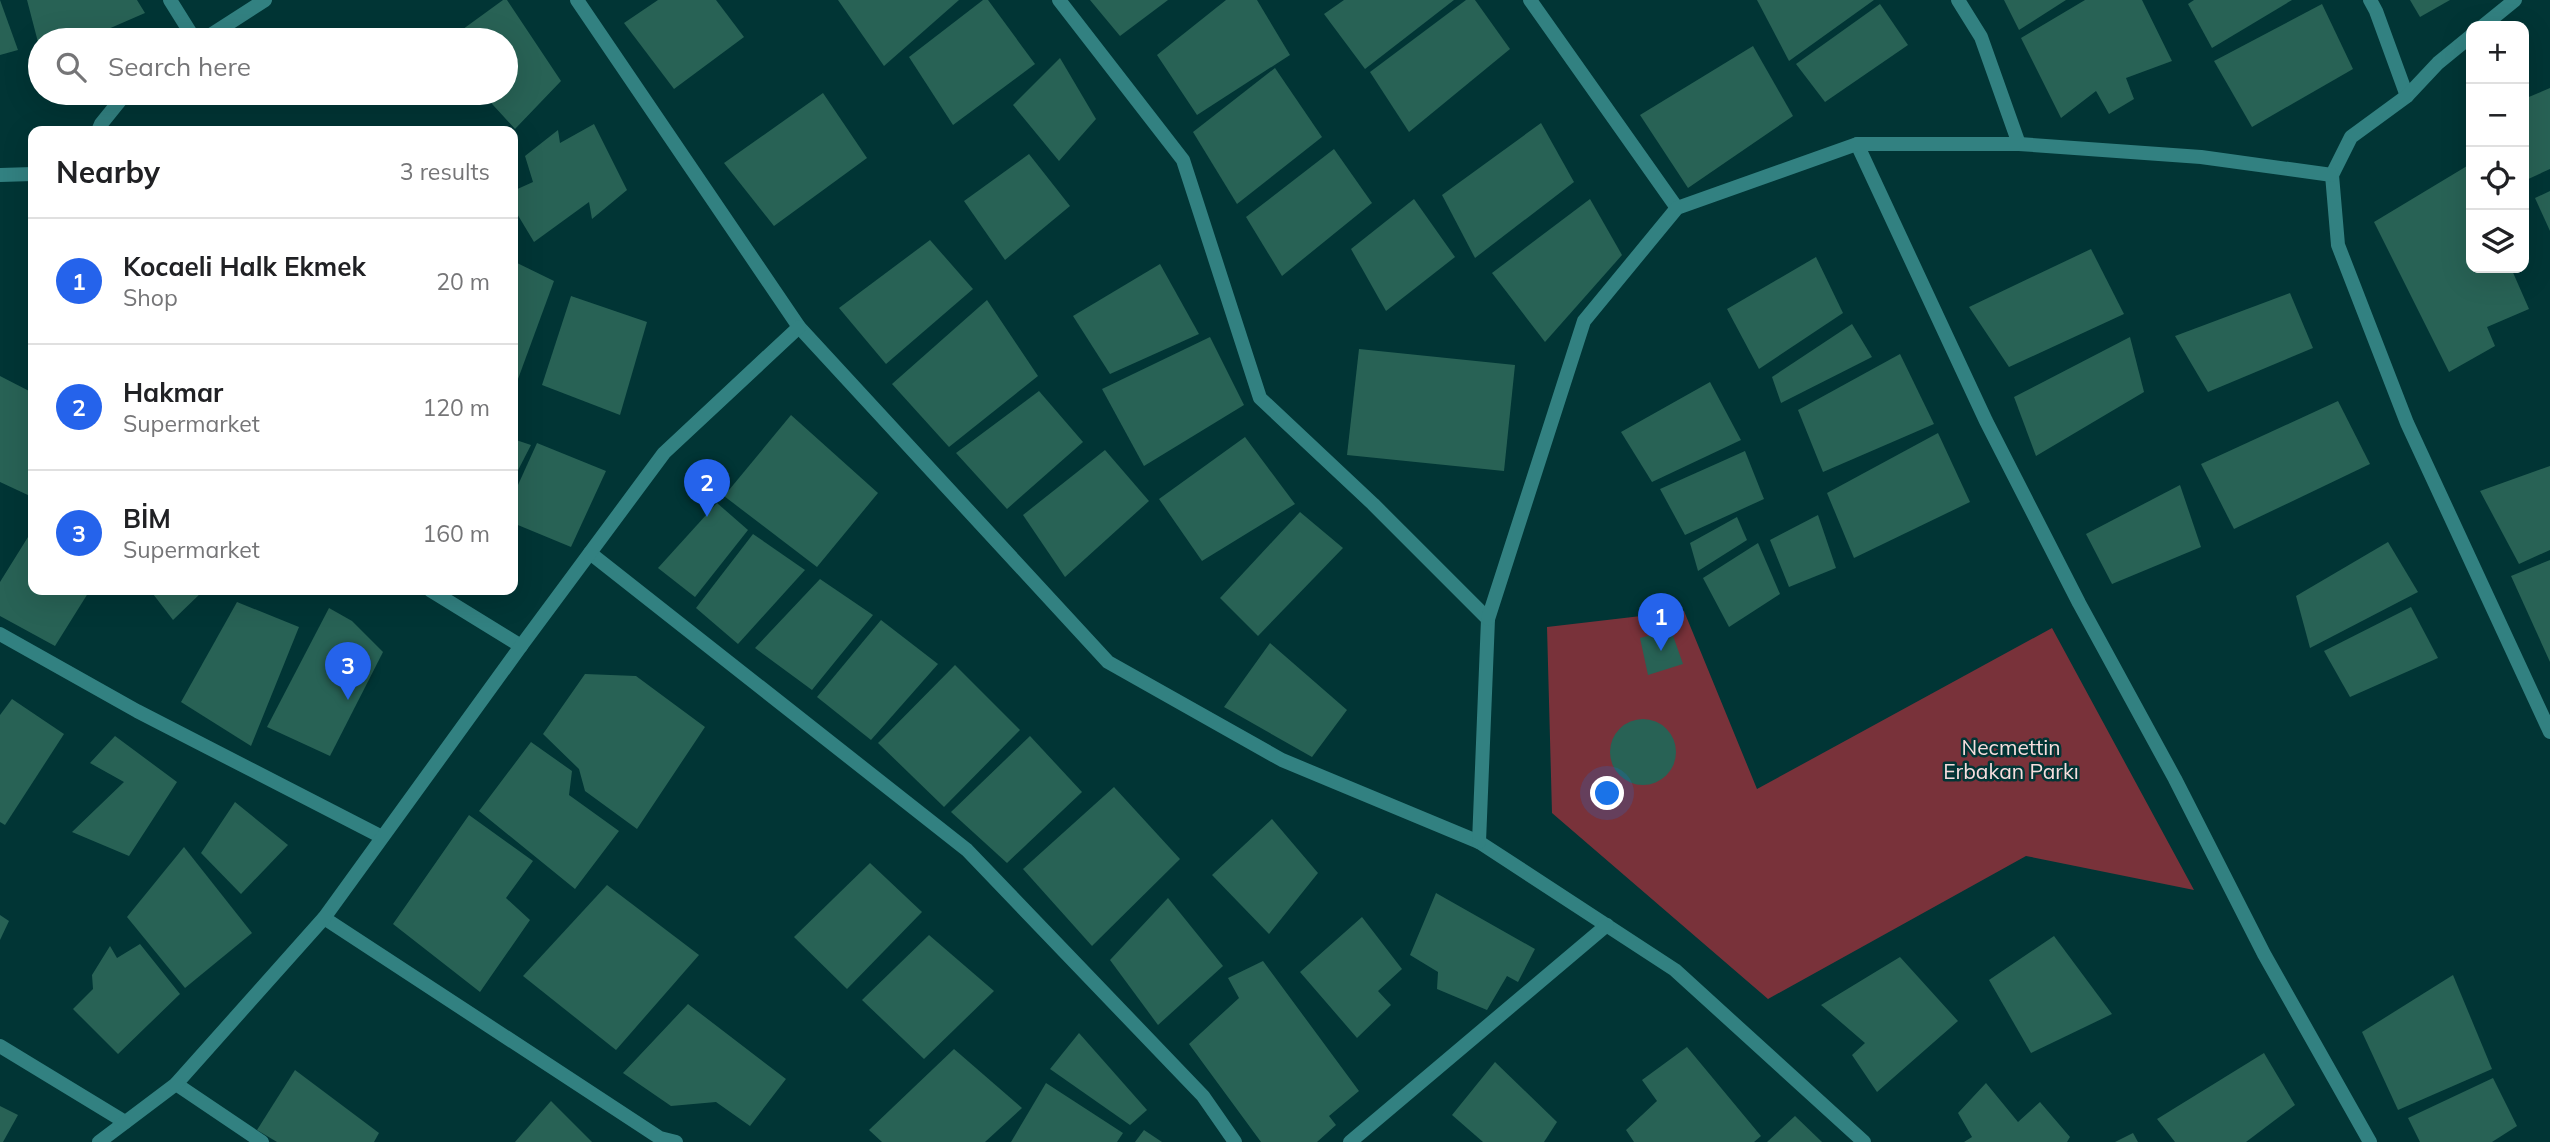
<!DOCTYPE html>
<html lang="en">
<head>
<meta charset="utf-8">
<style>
	body { margin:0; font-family:Mulish,sans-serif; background:#f6f6f6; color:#202124 }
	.controls { position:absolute; right:21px; top:21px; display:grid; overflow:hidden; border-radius:14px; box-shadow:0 7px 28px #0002 }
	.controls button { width:63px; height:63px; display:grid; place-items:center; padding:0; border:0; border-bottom:2px solid #e0e0e0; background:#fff; color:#202124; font:35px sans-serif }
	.you { position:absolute; left:1608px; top:794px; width:24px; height:24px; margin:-18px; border:5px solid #fff; border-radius:50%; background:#1a73e8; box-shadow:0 0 0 10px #1a73e833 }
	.badge { display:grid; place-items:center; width:46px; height:46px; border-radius:50%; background:#2563eb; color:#fff; font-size:23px; font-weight:700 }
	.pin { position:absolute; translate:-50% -58px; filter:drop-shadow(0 2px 4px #0008) }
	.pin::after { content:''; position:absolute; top:37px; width:24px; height:21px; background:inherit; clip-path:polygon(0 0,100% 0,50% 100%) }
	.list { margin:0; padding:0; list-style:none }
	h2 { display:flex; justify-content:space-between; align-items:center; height:91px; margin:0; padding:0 28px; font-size:30px }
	h2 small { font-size:23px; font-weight:400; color:#757577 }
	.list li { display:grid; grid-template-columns:46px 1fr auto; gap:21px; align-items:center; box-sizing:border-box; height:126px; padding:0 28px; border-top:2px solid #e0e0e0 }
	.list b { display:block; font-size:26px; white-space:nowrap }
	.list p { margin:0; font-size:23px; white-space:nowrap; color:#757577 }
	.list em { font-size:23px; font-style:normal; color:#757577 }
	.icon { flex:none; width:38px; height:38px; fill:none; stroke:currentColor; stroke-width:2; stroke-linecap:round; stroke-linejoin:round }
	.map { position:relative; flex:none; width:2550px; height:1142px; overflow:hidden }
	.search { position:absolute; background:#fff; box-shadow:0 7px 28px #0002; left:28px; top:28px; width:490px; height:77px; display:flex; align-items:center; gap:18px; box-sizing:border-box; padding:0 24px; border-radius:38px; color:#757577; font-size:26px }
	.panel { position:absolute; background:#fff; box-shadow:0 7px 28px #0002; left:28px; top:126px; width:490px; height:469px; border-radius:14px }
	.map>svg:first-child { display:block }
	.green { fill:#79323a }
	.building { fill:#286255 }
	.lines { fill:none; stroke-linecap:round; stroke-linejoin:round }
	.minor { stroke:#328181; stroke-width:14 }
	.labels { text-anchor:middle; stroke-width:5; stroke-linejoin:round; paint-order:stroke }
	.park-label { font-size:21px; fill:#f6dddd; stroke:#013535 }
</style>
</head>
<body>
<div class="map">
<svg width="2550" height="1142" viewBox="0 0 2550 1142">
	<rect width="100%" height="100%" fill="#013535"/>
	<path class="green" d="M 1684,611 L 1757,789 L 2052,628 L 2194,890 L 2026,856 L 1768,999 L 1552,813 L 1547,627 Z"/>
	<g class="building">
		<path d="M 0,0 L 18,50 L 0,55 Z"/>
		<path d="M 27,0 L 137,0 L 145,13 L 83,40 L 40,40 L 39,46 Z"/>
		<path d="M 503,0 L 507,0 L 561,81 L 515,129 L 482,93 L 506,93 L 506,40 L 448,40 Z"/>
		<path d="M 658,0 L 716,0 L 744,37 L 674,89 L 624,23 Z"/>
		<path d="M 838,0 L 959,0 L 884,66 Z"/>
		<path d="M 983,0 L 988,0 L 1035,64 L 953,125 L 909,57 Z"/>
		<path d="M 1090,0 L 1168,0 L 1120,36 Z"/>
		<path d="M 1226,0 L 1257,0 L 1290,55 L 1197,115 L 1157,55 Z"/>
		<path d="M 1344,0 L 1454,0 L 1365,69 L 1324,14 Z"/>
		<path d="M 1466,0 L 1475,0 L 1510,49 L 1409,132 L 1370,72 Z"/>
		<path d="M 1757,0 L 1874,0 L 1789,61 Z"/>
		<path d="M 2004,0 L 2066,0 L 2019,30 Z"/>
		<path d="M 2085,0 L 2142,0 L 2172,61 L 2126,78 L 2134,99 L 2109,114 L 2096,91 L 2061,118 L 2021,38 Z"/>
		<path d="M 2194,0 L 2292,0 L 2212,48 L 2188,4 Z"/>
		<path d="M 2410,0 L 2450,0 L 2420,17 Z"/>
		<path d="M 1880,4 L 1908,45 L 1825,102 L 1796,64 Z"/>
		<path d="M 2322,4 L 2353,69 L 2252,127 L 2214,61 Z"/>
		<path d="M 1753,46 L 1793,116 L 1688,188 L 1640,115 Z"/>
		<path d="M 1060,58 L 1096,119 L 1059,161 L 1013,105 Z"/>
		<path d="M 1275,68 L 1322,137 L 1237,204 L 1193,132 Z"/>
		<path d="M 2550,88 L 2550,169 L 2524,181 L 2524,99 Z"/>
		<path d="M 823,93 L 867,158 L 774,226 L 724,163 Z"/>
		<path d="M 1541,123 L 1574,182 L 1475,258 L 1442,195 Z"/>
		<path d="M 594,124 L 627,190 L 592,219 L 589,202 L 534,242 L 513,207 L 513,191 L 533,182 L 525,156 L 558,130 L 560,143 Z"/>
		<path d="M 1334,149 L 1372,203 L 1282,276 L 1246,217 Z"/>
		<path d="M 1029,154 L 1070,206 L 1005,260 L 964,201 Z"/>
		<path d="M 2467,166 L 2471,175 L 2471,268 L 2511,268 L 2529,309 L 2487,327 L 2495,346 L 2449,372 L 2374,222 Z"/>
		<path d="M 2550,191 L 2550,231 L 2535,198 Z"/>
		<path d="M 1414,199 L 1455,257 L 1386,311 L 1351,249 Z"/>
		<path d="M 1590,199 L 1622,255 L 1545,342 L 1492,273 Z"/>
		<path d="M 930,240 L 973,289 L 886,364 L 839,308 Z"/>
		<path d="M 2091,249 L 2124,314 L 2009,367 L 1969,307 Z"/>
		<path d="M 1816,257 L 1843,313 L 1759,369 L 1727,309 Z"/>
		<path d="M 513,261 L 554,281 L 518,379 L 513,376 Z"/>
		<path d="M 1160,264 L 1199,334 L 1110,374 L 1073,316 Z"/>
		<path d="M 2290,293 L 2313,348 L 2208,392 L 2175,336 Z"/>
		<path d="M 571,296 L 647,322 L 620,415 L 542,385 Z"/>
		<path d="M 987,300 L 1038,376 L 949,447 L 892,384 Z"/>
		<path d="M 1852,324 L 1872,357 L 1781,403 L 1772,377 Z"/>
		<path d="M 1210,337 L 1244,405 L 1144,466 L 1102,389 Z"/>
		<path d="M 2130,337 L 2144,392 L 2036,456 L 2014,397 Z"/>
		<path d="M 1359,349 L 1515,365 L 1504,471 L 1347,455 Z"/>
		<path d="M 1900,354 L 1934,424 L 1823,472 L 1798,410 Z"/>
		<path d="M 0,376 L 33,393 L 33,490 L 30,496 L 0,482 Z"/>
		<path d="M 1710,382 L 1741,440 L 1652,482 L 1621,432 Z"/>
		<path d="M 1039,391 L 1083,442 L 1007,509 L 956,453 Z"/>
		<path d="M 2338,401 L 2370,464 L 2234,529 L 2201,464 Z"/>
		<path d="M 791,415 L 878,493 L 817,567 L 724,496 Z"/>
		<path d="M 1938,433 L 1970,502 L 1854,558 L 1827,493 Z"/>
		<path d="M 1245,437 L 1295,504 L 1202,561 L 1159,499 Z"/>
		<path d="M 513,439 L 531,445 L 513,480 Z"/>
		<path d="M 537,443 L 606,471 L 571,547 L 513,523 L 513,496 Z"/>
		<path d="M 1105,450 L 1149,501 L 1065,577 L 1023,515 Z"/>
		<path d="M 1745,451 L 1764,499 L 1685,535 L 1660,489 Z"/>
		<path d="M 2550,466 L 2550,550 L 2519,564 L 2480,491 Z"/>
		<path d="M 2180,485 L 2201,547 L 2112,584 L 2086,534 Z"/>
		<path d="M 717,503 L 748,530 L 695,597 L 658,568 Z"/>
		<path d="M 1300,512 L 1343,548 L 1258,636 L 1220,598 Z"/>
		<path d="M 1818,515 L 1836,568 L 1789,587 L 1770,540 Z"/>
		<path d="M 1737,517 L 1747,540 L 1698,571 L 1690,543 Z"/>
		<path d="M 33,529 L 33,590 L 90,590 L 55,646 L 0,616 L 0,582 Z"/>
		<path d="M 753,534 L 805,570 L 738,644 L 696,608 Z"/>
		<path d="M 2388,542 L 2418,592 L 2310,648 L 2296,596 Z"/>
		<path d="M 1758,543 L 1780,594 L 1729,627 L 1703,578 Z"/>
		<path d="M 2550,560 L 2550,662 L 2511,576 Z"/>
		<path d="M 820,579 L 873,615 L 812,690 L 755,648 Z"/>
		<path d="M 150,590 L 204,590 L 173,620 Z"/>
		<path d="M 237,602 L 299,627 L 251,746 L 181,702 Z"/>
		<path d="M 2411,607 L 2438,658 L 2350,697 L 2324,651 Z"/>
		<path d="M 329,608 L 352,621 L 383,652 L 330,756 L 267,727 Z"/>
		<path d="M 881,620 L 938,664 L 871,740 L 817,697 Z"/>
		<path d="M 1671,630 L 1683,664 L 1648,675 L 1640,638 Z"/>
		<path d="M 1270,643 L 1347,710 L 1312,757 L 1224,707 Z"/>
		<path d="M 955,665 L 1020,730 L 944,807 L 878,743 Z"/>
		<path d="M 585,674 L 636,676 L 705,727 L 637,829 L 585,791 L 579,769 L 543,734 Z"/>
		<path d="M 12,699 L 64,734 L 5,825 L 0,822 L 0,715 Z"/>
		<circle cx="1643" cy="752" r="33"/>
		<path d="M 115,736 L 177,782 L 129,856 L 72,832 L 124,782 L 90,763 Z"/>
		<path d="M 1030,736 L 1082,792 L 1007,863 L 951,812 Z"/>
		<path d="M 531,742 L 572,771 L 569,795 L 619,831 L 575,889 L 479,811 Z"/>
		<path d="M 1114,787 L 1180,859 L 1092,946 L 1023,869 Z"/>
		<path d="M 235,802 L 288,845 L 241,894 L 201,853 Z"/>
		<path d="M 469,815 L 533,861 L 506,898 L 530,920 L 480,992 L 393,924 Z"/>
		<path d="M 1272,819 L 1318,873 L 1269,934 L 1212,875 Z"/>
		<path d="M 184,847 L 252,933 L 185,988 L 127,917 Z"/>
		<path d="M 870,863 L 922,912 L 847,989 L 794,937 Z"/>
		<path d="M 607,885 L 699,955 L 616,1050 L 523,976 Z"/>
		<path d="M 1436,893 L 1535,949 L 1518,982 L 1507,976 L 1487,1010 L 1437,989 L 1438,972 L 1410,955 Z"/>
		<path d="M 1168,898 L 1223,966 L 1158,1025 L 1110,960 Z"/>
		<path d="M 0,915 L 9,921 L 0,940 Z"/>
		<path d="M 1362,917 L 1402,969 L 1378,991 L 1391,1005 L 1357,1038 L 1300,972 Z"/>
		<path d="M 929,935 L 994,991 L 924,1059 L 862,1000 Z"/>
		<path d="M 2054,936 L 2112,1014 L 2031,1053 L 1989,980 Z"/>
		<path d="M 140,944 L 180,994 L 118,1054 L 73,1009 L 93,989 L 92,975 L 110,946 L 117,958 Z"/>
		<path d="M 1900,957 L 1958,1021 L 1877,1092 L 1852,1055 L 1865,1043 L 1821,1005 Z"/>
		<path d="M 1263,961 L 1359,1091 L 1329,1116 L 1336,1125 L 1317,1142 L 1261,1142 L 1189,1044 L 1239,998 L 1228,978 Z"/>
		<path d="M 2453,975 L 2492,1069 L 2398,1110 L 2362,1032 Z"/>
		<path d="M 688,1004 L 786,1079 L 750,1126 L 716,1102 L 671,1106 L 623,1073 Z"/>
		<path d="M 1079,1033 L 1147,1110 L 1130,1125 L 1050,1069 Z"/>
		<path d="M 1687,1047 L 1761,1136 L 1754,1142 L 1634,1142 L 1626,1130 L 1657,1101 L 1642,1080 Z"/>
		<path d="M 954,1049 L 1022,1108 L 985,1142 L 882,1142 L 869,1130 Z"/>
		<path d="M 2264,1053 L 2295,1105 L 2246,1142 L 2175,1142 L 2157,1119 Z"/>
		<path d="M 1495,1062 L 1557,1122 L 1544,1142 L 1483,1142 L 1452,1115 Z"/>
		<path d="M 295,1070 L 379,1133 L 374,1142 L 277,1142 L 257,1130 Z"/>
		<path d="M 2493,1078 L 2517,1126 L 2492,1142 L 2420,1142 L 2408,1118 Z"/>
		<path d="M 1046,1083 L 1123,1133 L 1117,1142 L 1011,1142 Z"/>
		<path d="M 1986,1083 L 2018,1122 L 2040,1102 L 2070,1137 L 2067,1142 L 1964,1142 L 1972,1137 L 1958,1113 Z"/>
		<path d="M 551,1101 L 592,1142 L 515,1142 Z"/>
		<path d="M 0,1106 L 18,1115 L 3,1142 L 0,1142 Z"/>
		<path d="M 1795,1116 L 1822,1142 L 1767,1142 Z"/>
		<path d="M 1144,1130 L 1162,1142 L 1135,1142 Z"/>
		<path d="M 2133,1133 L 2138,1142 L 2115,1142 Z"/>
	</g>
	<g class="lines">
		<g class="minor">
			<path d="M 170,0 L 195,40"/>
			<path d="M 577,0 L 799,327 L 1108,662 L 1282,760 L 1479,842 L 1675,970 L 1864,1142"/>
			<path d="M 1059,0 L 1183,160 L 1260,398 L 1373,504 L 1488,619 L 1479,842"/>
			<path d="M 1530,0 L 1677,208"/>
			<path d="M 1958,0 L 1981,37 L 2019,144"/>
			<path d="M 2370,0 L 2376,11 L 2407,96"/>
			<path d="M 2483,26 L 2515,0"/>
			<path d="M 2471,36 L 2438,63 L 2407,96 L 2351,137 L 2332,175 L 2338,245 L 2407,423 L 2550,732"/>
			<path d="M 203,40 L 265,0"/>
			<path d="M 98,131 L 101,124 L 126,93"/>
			<path d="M 1857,144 L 1986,421 L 2079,603 L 2175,779 L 2264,954 L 2370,1142"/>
			<path d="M 0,175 L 33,174"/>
			<path d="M 590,553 L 967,850 L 1203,1096 L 1235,1142"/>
			<path d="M 430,590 L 521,646"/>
			<path d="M 1488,619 L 1584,321 L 1677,208 L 1857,144 L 2019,144 L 2201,157 L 2332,175"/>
			<path d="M 0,634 L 137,711 L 382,837"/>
			<path d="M 324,918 L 660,1138 L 676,1142"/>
			<path d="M 0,1046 L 125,1122"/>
			<path d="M 176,1084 L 262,1142"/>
			<path d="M 99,1142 L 176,1084 L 324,918 L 521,646 L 664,453 L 799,327"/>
			<path d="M 1350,1142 L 1607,925"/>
		</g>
	</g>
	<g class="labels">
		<g class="park-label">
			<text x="2011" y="755">Necmettin<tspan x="2011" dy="24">Erbakan Parkı</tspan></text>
		</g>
	</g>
</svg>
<div class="controls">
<button>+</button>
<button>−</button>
<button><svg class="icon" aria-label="locate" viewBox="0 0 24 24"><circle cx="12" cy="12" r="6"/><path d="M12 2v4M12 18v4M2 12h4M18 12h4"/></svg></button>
<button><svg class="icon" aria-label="layers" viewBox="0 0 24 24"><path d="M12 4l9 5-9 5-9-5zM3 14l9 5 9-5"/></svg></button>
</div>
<div class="you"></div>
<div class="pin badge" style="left:1661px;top:651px">1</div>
<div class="pin badge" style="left:707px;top:517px">2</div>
<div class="pin badge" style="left:348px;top:700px">3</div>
<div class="search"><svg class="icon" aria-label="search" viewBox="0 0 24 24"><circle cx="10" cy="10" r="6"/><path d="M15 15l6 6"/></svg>Search here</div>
<section class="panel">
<h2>Nearby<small>3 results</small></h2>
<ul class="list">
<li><span class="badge">1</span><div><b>Kocaeli Halk Ekmek</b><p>Shop</p></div><em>20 m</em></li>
<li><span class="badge">2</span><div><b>Hakmar</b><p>Supermarket</p></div><em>120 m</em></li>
<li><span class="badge">3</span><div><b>BİM</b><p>Supermarket</p></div><em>160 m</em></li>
</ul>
</section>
</div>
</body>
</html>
